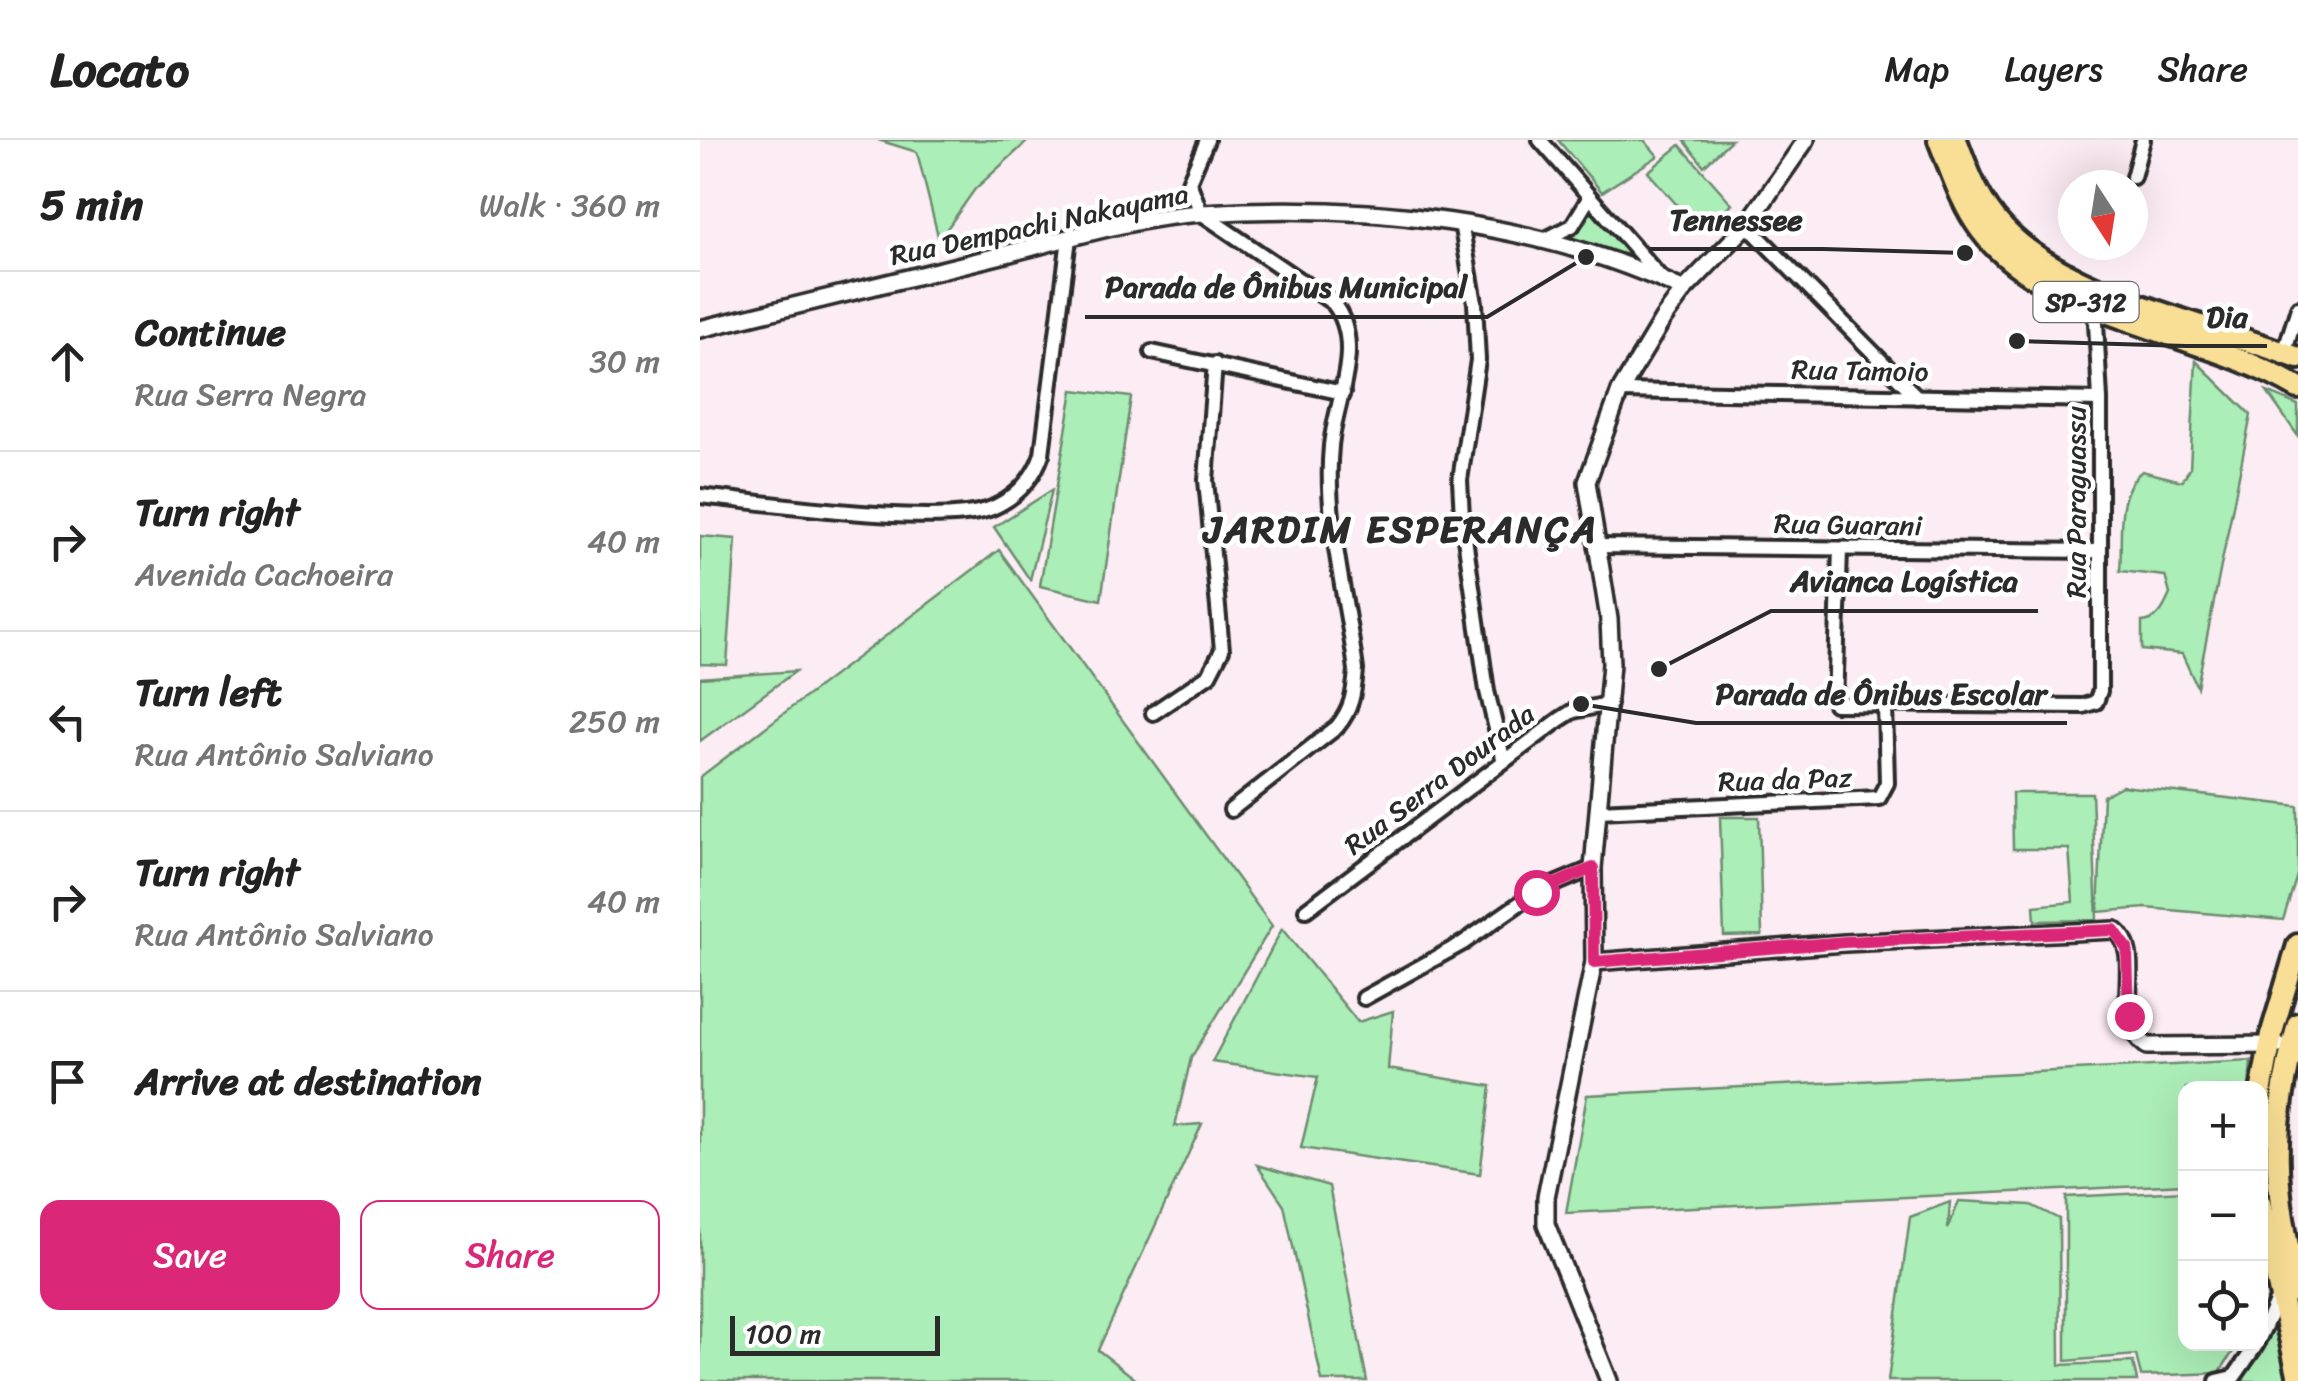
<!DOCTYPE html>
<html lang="en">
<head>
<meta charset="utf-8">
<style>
	body { margin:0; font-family:Sriracha,sans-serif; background:#f6f6f6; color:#222 }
	.controls { position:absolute; right:30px; bottom:30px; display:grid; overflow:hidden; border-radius:20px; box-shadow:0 10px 40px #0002 }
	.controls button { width:90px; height:90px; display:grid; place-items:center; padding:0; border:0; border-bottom:2px solid #e0e0e0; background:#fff; color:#222; font:50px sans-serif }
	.compass { position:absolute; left:1358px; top:30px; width:90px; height:90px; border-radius:50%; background:#fff; box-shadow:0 10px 40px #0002; rotate:168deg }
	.scale { position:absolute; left:30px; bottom:25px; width:210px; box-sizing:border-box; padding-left:10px; border:5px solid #2b2b2b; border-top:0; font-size:28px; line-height:35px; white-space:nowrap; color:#2b2b2b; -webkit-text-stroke:8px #fff; paint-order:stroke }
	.stop { position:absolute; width:30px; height:30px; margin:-22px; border:8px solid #db2777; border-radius:50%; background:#fff }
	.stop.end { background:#db2777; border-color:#fff; box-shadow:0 2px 10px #0008 }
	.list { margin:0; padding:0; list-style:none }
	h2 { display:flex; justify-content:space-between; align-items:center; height:130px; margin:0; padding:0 40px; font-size:42px }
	h2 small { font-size:32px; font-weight:400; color:#767676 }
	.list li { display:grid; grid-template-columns:65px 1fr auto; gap:30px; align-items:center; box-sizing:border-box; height:180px; padding:0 40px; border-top:2px solid #e0e0e0 }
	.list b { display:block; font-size:38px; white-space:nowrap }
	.list p { margin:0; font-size:32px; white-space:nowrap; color:#767676 }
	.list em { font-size:32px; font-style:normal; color:#767676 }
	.actions { display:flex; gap:20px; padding:30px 40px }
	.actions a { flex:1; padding:22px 0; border:2px solid #db2777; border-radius:20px; text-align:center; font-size:35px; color:#db2777 }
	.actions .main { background:#db2777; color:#fff }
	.icon { flex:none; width:55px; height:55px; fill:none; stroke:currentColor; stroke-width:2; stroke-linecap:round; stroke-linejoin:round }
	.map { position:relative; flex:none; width:1598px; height:1241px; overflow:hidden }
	header { display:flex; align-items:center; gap:60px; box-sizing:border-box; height:140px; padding:0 50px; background:#fff; border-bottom:2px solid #e0e0e0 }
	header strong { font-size:48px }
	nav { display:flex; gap:55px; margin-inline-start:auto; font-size:35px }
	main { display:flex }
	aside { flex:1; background:#fff }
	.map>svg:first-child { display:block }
	.green { fill:#aceeb7; stroke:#6c8c71; stroke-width:2.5 }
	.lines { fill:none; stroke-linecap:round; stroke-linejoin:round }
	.minor-casing { stroke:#2b2b2b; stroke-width:20 }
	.tertiary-casing { stroke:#2b2b2b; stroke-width:22 }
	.primary-casing { stroke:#2b2b2b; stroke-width:28 }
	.minor { stroke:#fff; stroke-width:12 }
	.tertiary { stroke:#fff; stroke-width:15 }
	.primary { stroke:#f9df96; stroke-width:20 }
	.route { stroke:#db2777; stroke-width:12 }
	.labels { text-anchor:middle; stroke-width:9; stroke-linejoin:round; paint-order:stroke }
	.shield { fill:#fff; stroke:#6b6b6b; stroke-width:2.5 }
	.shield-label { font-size:25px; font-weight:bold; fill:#2b2b2b }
	.street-label { font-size:28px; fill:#2b2b2b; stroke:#fff }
	.district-label { font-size:38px; font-weight:bold; letter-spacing:2.5px; fill:#2b2b2b; stroke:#fff }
	.leader { fill:none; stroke:#2b2b2b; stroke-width:4 }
	.callout-dot { fill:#2b2b2b; stroke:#fff; stroke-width:4 }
	.callout-label { font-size:30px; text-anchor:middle; font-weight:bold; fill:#2b2b2b; stroke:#fff; stroke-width:9; stroke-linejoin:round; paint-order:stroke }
</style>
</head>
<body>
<header>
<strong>Locato</strong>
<nav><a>Map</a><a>Layers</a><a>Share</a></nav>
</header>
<main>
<aside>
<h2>5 min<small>Walk · 360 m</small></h2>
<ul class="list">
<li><svg class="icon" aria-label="ahead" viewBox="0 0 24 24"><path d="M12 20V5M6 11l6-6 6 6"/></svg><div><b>Continue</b><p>Rua Serra Negra</p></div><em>30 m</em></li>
<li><svg class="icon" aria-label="right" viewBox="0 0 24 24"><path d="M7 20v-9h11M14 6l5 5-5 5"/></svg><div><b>Turn right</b><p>Avenida Cachoeira</p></div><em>40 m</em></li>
<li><svg class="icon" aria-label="left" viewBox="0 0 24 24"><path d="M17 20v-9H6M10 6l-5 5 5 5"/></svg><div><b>Turn left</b><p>Rua Antônio Salviano</p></div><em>250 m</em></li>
<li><svg class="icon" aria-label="right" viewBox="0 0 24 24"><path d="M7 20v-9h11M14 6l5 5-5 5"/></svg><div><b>Turn right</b><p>Rua Antônio Salviano</p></div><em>40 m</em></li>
<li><svg class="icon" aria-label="arrive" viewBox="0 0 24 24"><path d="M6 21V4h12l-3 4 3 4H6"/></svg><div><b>Arrive at destination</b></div></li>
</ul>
<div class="actions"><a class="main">Save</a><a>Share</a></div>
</aside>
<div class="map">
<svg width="1598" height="1241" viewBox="0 0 1598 1241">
	<rect width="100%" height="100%" fill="#fcecf3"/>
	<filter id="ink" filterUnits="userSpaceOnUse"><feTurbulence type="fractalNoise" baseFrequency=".01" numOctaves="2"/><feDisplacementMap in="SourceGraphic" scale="20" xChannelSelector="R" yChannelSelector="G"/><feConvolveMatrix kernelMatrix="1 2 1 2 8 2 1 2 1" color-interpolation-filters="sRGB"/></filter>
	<g filter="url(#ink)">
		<g class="green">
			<path d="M 178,0 L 329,0 L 275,49 L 239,100 L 217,12 Z"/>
			<path d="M 858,0 L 944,0 L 958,16 L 902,52 Z"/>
			<path d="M 984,0 L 1031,0 L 1004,26 Z"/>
			<path d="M 980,5 L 1032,64 L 998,89 L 948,32 Z"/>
			<path d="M 890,70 L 926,112 L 921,122 L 865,100 Z"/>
			<path d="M 1496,221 L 1551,275 L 1497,547 L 1482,514 L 1442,510 L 1442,482 C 1459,481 1464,467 1470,454 L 1465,436 L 1420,431 C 1423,398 1414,353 1442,331 L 1482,341 L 1490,328 Z"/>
			<path d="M 373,250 L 431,257 L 401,460 L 340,446 Z"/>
			<path d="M 1567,252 L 1598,265 L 1598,296 Z"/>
			<path d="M 352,350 L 330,440 L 294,387 Z"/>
			<path d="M 0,396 L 36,399 L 27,525 L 0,524 Z"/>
			<path d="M 299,410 L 572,786 L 491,918 L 475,986 L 502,984 L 398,1210 L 438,1241 L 0,1241 L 0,637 Z"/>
			<path d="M 96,531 L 0,601 L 0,538 Z"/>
			<path d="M 1422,646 L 1598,666 L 1598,732 L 1583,780 L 1446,768 L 1398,772 L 1403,656 Z"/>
			<path d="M 1312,653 L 1392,653 L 1397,780 L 1335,781 L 1334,766 L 1373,762 L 1369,709 L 1313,709 Z"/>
			<path d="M 1059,677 L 1062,795 L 1024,796 L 1020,677 Z"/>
			<path d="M 582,789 L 658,882 L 693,871 L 688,929 L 791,946 L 780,1034 L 601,1008 L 618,937 L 512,922 Z"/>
			<path d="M 1551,921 L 1549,948 L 1486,948 L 1485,1044 L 866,1073 L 887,955 Z"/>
			<path d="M 557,1025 L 629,1046 L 667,1241 L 622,1241 L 584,1065 Z"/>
			<path d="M 1485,1051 L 1486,1204 L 1538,1204 L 1519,1233 L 1441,1236 L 1436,1215 L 1366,1221 L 1366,1057 Z"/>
			<path d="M 1259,1061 L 1331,1065 L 1359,1079 L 1360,1225 L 1433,1222 L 1437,1241 L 1188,1241 L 1210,1077 L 1250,1062 L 1248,1089 Z"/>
			<path d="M 1579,1170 L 1593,1241 L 1541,1241 L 1564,1207 Z"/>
		</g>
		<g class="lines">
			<g class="minor-casing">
				<g id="minor">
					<path d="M 507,0 L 489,42 L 501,73 L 633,163 C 666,204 635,261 631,306 C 624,379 647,458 656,530 C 654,553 652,569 637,587 L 531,670"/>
					<path d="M 840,0 L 961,138"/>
					<path d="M 1433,37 L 1443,0"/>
					<path d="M 761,83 L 775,163 L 778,220 L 760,340 L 762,377 L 787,551 L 803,618"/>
					<path d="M 1047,85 L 1217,257"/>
					<path d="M 842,101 L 872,86 L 889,58"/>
					<path d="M 452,212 L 643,253"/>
					<path d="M 1584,213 L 1598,168"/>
					<path d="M 920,251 L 1400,260"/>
					<path d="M 0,356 C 61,362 242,389 292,368 C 317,357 333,340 342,314 L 369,98"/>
					<path d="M 896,406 L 1400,411"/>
					<path d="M 1140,409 L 1135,564 L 1383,566 L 1396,562 L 1400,551 L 1400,260 L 1396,182 L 1389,164"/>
					<path d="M 453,573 L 509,535 L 522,510 L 506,340 L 515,224"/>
					<path d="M 898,671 L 1179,658 L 1187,643 L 1185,565"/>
					<path d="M 606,770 L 859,580 L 873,571 L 909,564"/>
					<path d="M 664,858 L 763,803 L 836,752 L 893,728"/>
					<path d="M 1560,1197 L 1579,1155"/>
					<path d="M 1517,1241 L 1534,1237 L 1557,1204"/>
				</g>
			</g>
			<g class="tertiary-casing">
				<g id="tertiary">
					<path d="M 0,189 C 101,164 201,140 302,115 C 367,99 435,77 502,73 C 663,63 837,80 984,150"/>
					<path d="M 894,822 L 1145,803 L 1415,790 C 1447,814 1408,877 1447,906 L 1579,905"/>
					<path d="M 909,1241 L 846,1084 L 846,1057 L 894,822 L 893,728 L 911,524 L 909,479 L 887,342 L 920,251 L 963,179 L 984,150 L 1047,85 L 1106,0"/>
				</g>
			</g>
			<g class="primary-casing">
				<g id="primary">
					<path d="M 1239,0 C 1251,30 1261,63 1281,90 C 1344,176 1506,192 1598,248"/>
					<path d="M 1256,0 C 1268,32 1279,63 1303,88 C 1365,156 1512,185 1598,218"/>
					<path d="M 1598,884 C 1569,992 1573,1045 1598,1153"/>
					<path d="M 1560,958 L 1573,889 L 1598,805"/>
					<path d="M 1560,1063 L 1598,1234"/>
				</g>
			</g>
			<use href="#minor" class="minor"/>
			<use href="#tertiary" class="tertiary"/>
			<use href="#primary" class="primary"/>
		</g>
	</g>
	<g class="lines" filter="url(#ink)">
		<path class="route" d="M 836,752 L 893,728 L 894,822 L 1145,802 L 1414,790 L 1427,808 L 1429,876"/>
	</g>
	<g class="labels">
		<rect class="shield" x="1333.5" y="142" width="105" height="40" rx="8"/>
		<g class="shield-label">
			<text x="1386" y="171">SP-312</text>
		</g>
		<g class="street-label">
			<text transform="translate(339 84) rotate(-12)" y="10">Rua Dempachi Nakayama</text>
			<text transform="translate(1160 230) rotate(1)" y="10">Rua Tamoio</text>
			<text transform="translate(1375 362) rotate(-90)" y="10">Rua Paraguassu</text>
			<text transform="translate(1148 384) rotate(1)" y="10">Rua Guarani</text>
			<text transform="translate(739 639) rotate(-37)" y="10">Rua Serra Dourada</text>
			<text transform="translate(1085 639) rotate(-2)" y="10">Rua da Paz</text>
		</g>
		<g class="district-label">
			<text x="701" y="402">JARDIM ESPERANÇA</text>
		</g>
	</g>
	<path class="leader" d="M1265 113L1123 109H950M886 117L787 177H385M1317 201L1486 206H1567M959 529L1071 471H1338M881 564L996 583H1367"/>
	<g class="callout-dot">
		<circle cx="1265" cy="113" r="10"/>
		<circle cx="886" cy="117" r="10"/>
		<circle cx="1317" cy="201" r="10"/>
		<circle cx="959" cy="529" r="10"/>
		<circle cx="881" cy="564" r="10"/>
	</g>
	<g class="callout-label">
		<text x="1036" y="90">Tennessee</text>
		<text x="586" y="157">Parada de Ônibus Municipal</text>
		<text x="1527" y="187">Dia</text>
		<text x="1204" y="451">Avianca Logística</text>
		<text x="1181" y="564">Parada de Ônibus Escolar</text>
	</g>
</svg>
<div class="controls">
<button>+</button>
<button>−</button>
<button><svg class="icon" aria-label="locate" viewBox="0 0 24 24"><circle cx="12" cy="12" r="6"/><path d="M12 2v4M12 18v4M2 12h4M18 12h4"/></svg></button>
</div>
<svg class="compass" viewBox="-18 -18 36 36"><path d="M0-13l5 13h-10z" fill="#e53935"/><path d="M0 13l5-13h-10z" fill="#767676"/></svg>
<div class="scale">100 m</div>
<div class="stop" style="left:836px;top:752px"></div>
<div class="stop end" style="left:1429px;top:876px"></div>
</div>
</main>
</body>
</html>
